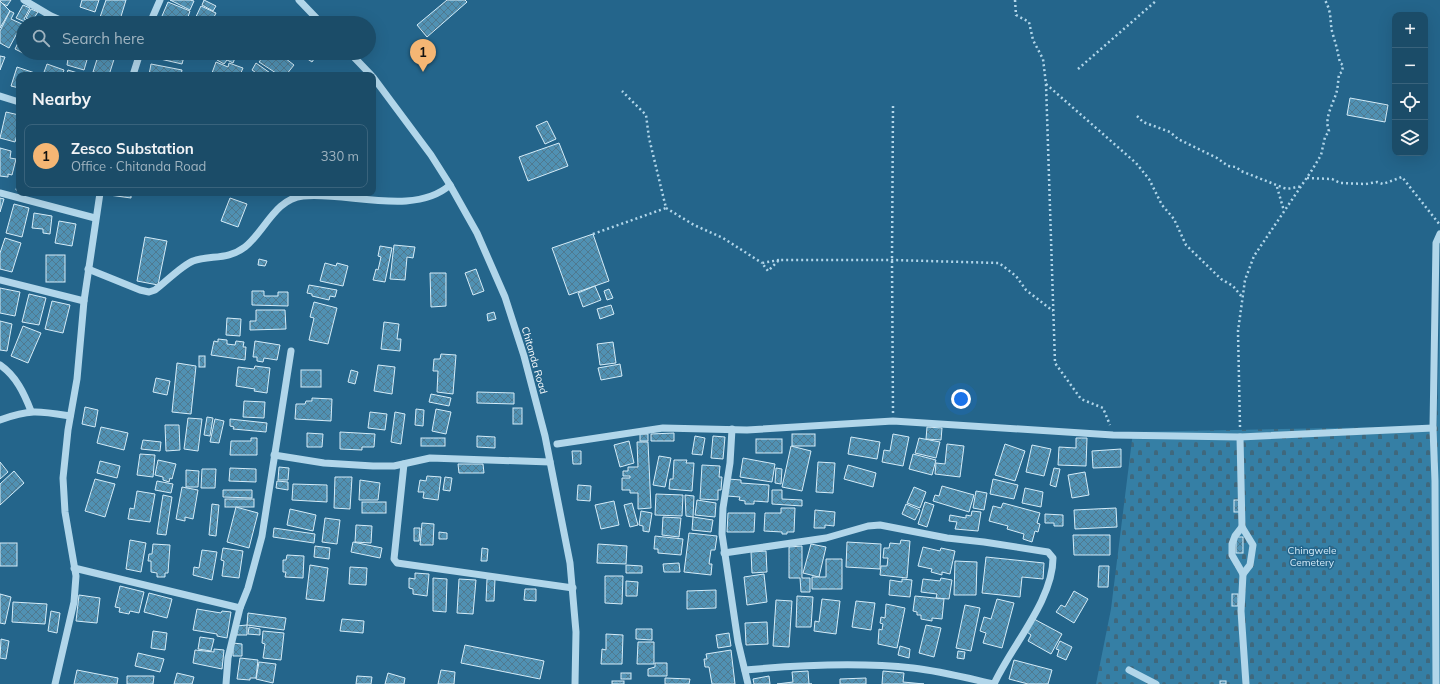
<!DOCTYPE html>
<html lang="en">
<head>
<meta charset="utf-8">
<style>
	body { margin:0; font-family:Mulish,sans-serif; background:#24536e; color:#f1f3f6 }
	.controls { position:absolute; right:12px; top:12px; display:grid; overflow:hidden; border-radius:8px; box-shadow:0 4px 16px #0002 }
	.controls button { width:36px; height:36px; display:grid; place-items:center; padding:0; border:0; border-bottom:1px solid #39637c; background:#1b4c68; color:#f1f3f6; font:20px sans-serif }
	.you { position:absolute; left:961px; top:399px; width:14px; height:14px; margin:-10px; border:3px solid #fff; border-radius:50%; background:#1a73e8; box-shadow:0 0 0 6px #1a73e833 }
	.badge { display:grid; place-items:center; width:26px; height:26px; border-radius:50%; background:#f5b674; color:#111; font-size:13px; font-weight:700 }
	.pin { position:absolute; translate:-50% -33px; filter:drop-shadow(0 1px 2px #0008) }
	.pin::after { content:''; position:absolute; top:21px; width:14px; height:12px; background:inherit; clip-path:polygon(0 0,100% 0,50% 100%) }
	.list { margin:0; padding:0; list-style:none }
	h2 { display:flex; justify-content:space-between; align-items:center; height:52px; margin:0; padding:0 16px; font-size:17px }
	h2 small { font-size:13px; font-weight:400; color:#a0b4c0 }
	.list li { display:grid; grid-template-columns:26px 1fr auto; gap:12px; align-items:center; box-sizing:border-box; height:64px; margin:0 8px 8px; padding:0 8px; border:1px solid #39637c; border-radius:8px }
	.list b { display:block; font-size:15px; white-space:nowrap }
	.list p { margin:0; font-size:13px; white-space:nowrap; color:#a0b4c0 }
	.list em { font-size:13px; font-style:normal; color:#a0b4c0 }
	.icon { flex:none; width:22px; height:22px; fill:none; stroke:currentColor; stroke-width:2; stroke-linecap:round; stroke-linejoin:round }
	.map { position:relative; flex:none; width:1440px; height:684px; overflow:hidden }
	.search { position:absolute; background:#1b4c68; box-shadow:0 4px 16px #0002; left:16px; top:16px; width:360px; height:44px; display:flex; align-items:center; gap:10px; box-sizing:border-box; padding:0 14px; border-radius:22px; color:#a0b4c0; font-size:15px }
	.panel { position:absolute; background:#1b4c68; box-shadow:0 4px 16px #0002; left:16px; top:72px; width:360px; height:124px; border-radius:8px }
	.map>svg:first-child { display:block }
	.cemetery { fill:url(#cemetery-stones) }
	.building { fill:url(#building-cross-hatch); stroke:#d5ecf8 }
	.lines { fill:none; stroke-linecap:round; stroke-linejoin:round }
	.path { stroke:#b1d6ea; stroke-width:2.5; stroke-dasharray:2 3; stroke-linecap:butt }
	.minor { stroke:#b1d6ea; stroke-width:7 }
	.labels { text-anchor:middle; stroke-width:3; stroke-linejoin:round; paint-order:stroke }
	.street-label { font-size:10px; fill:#fff; stroke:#24658b }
	.park-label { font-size:10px; fill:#d5ecf8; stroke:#24658b }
</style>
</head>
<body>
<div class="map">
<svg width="1440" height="684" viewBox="0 0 1440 684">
	<defs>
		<pattern id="cemetery-stones" width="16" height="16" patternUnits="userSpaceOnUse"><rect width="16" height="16" fill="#357fa5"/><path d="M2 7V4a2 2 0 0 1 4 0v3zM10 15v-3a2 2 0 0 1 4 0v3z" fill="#3f687d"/></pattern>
		<pattern id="building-cross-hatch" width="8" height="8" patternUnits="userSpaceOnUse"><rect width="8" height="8" fill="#5091b3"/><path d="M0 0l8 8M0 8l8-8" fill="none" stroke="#4f798f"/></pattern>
	</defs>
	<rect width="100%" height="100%" fill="#24658b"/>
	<path class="cemetery" d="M 1440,301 L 1440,684 L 1096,684 L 1111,609 L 1133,432 L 1437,426 Z"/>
	<g class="building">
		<path d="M 1,0 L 11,0 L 7,6 L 0,2 Z"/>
		<path d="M 82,0 L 99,0 L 95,12 L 80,7 Z"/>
		<path d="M 106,0 L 126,0 L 119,23 L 109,23 L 99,20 Z"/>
		<path d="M 170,0 L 190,0 L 194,1 L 190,10 Z"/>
		<path d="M 204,0 L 216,6 L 213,11 L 202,5 Z"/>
		<path d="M 447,0 L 465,0 L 467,2 L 427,37 L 417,25 Z"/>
		<path d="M 0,1 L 10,11 L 0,28 Z"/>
		<path d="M 168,2 L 190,11 L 186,23 L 159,23 Z"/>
		<path d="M 23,5 L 30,8 L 24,19 L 26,20 L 25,22 L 16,18 Z"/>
		<path d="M 201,6 L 216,13 L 211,23 L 193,23 Z"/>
		<path d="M 31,9 L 38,12 L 32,21 L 26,18 Z"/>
		<path d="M 10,11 L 14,13 L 11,19 L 22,24 L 9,48 L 0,43 L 0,31 Z"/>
		<path d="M 23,33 L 23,53 L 15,49 Z"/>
		<path d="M 69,53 L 89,53 L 84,70 L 67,65 Z"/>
		<path d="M 99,53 L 116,53 L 109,75 L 93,72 Z"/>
		<path d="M 148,53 L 185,53 L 182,64 L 147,56 Z"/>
		<path d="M 212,53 L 237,53 L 233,63 L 227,60 L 224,64 L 217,60 L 219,56 Z"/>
		<path d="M 250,53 L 261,53 L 258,59 Z"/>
		<path d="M 266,53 L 282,53 L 281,55 L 294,65 L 286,75 L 279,75 L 259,62 Z"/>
		<path d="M 309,53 L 316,56 L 312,62 L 306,58 Z"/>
		<path d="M 0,56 L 5,57 L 0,70 Z"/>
		<path d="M 216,62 L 228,67 L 229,63 L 243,68 L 240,75 L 217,75 L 212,73 Z"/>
		<path d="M 256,63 L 273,75 L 259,75 L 252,70 Z"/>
		<path d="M 47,64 L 64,70 L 62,75 L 43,75 Z"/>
		<path d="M 151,64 L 182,70 L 181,75 L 149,75 Z"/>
		<path d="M 17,67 L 35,73 L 34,75 L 19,75 L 19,88 L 11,86 Z"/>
		<path d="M 68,70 L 84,75 L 66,75 Z"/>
		<path d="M 1350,98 L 1388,105 L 1385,122 L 1347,115 Z"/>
		<path d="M 6,112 L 19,115 L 19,128 L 15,142 L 0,138 Z"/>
		<path d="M 547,121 L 556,139 L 545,144 L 536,126 Z"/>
		<path d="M 559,143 L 568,166 L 528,181 L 519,157 Z"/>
		<path d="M 0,148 L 11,151 L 10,158 L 16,159 L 12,175 L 8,174 L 8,177 L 0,176 Z"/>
		<path d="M 19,174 L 19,191 L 16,190 Z"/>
		<path d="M 109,193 L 131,193 L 131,198 L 109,195 Z"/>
		<path d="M 201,193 L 216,193 L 215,195 L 201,195 Z"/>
		<path d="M 0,198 L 4,199 L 0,212 Z"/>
		<path d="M 230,198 L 247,204 L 238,227 L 221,221 Z"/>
		<path d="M 14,204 L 29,208 L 22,237 L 6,233 Z"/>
		<path d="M 34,213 L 52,216 L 50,234 L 43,233 L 43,229 L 32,228 Z"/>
		<path d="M 59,221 L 76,224 L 72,246 L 55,243 Z"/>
		<path d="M 593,234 L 609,281 L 569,295 L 552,248 Z"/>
		<path d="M 145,237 L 167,241 L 158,285 L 137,281 Z"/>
		<path d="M 5,238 L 21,243 L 12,272 L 0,269 L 0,253 Z"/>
		<path d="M 394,245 L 415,247 L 413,258 L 407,257 L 405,280 L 390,279 Z"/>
		<path d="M 380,246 L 392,248 L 385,282 L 373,280 L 376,269 L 378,270 L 381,257 L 378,256 Z"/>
		<rect x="46" y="255" width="19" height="27"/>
		<path d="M 259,259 L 267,261 L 265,266 L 258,265 Z"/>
		<path d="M 325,263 L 336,266 L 337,263 L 348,266 L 343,286 L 320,281 Z"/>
		<path d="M 476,269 L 484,291 L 473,295 L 465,273 Z"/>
		<path d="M 430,273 L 446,273 L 446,306 L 431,307 Z"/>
		<path d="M 309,285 L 337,290 L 335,297 L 330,296 L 329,300 L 312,296 L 312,294 L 307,293 Z"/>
		<path d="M 595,286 L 601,300 L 583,307 L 578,293 Z"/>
		<path d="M 0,288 L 20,292 L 15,316 L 0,313 Z"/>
		<path d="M 609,289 L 613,298 L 607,300 L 604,291 Z"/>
		<path d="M 252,291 L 264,291 L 264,296 L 278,296 L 278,292 L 288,292 L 288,306 L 252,305 Z"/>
		<path d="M 29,294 L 46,298 L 39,325 L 22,322 Z"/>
		<path d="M 52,301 L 70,305 L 63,333 L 45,329 Z"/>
		<path d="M 314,302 L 337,308 L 328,344 L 309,340 L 314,318 L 310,317 Z"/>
		<path d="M 611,305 L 614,314 L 600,319 L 597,309 Z"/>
		<path d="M 256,310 L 285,310 L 286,329 L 250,330 L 250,321 L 256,321 Z"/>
		<path d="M 494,312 L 496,319 L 488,321 L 487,314 Z"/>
		<path d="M 227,318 L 241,319 L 240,336 L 226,335 Z"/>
		<path d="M 0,321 L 12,324 L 7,351 L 0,350 Z"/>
		<path d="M 384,322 L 399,324 L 397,339 L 401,339 L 400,351 L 381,349 Z"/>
		<path d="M 23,326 L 41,333 L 28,363 L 11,356 Z"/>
		<path d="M 218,339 L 227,340 L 227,344 L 235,345 L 236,341 L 244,342 L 243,347 L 246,347 L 245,360 L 211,355 L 214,341 L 218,342 Z"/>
		<path d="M 255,341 L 280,345 L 277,360 L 264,358 L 263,362 L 257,361 L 257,357 L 253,357 Z"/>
		<path d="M 613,342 L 616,363 L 600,365 L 597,344 Z"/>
		<path d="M 441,354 L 456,355 L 453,394 L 437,392 L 438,371 L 433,371 L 434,359 L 440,359 Z"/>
		<rect x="199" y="356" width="6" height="11"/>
		<path d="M 177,363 L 196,366 L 191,414 L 172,412 Z"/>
		<path d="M 620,364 L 622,376 L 601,380 L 598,368 Z"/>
		<path d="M 378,365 L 395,367 L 392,394 L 374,391 Z"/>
		<path d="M 255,366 L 270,368 L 267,393 L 254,391 L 255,389 L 236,386 L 238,367 L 254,369 Z"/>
		<rect x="301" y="370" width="20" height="17"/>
		<path d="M 351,370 L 358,372 L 355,384 L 348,382 Z"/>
		<path d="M 156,378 L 170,381 L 167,395 L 153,392 Z"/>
		<path d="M 477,392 L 514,393 L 514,404 L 477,403 Z"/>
		<path d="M 431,394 L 451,398 L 449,406 L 429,402 Z"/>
		<path d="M 312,398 L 332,399 L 331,421 L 295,419 L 296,404 L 305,404 L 306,401 L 312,401 Z"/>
		<path d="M 244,401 L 265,402 L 264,418 L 243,417 Z"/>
		<path d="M 85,407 L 98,410 L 95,427 L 82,424 Z"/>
		<rect x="513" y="408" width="9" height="16"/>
		<path d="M 416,409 L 424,410 L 423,426 L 415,425 Z"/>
		<path d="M 436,409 L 451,412 L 446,434 L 432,431 Z"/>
		<path d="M 370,412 L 387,414 L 385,430 L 368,428 Z"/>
		<path d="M 395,412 L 405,414 L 401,444 L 391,442 Z"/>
		<path d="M 207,417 L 213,418 L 210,436 L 204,435 Z"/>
		<path d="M 188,418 L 202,419 L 198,451 L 184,449 Z"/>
		<path d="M 215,419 L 224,421 L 219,443 L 210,442 Z"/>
		<path d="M 230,419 L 267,423 L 266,432 L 233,429 L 234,427 L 230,426 Z"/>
		<path d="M 165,425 L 179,425 L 180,450 L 166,451 Z"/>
		<path d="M 101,427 L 128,433 L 124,450 L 97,443 Z"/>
		<path d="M 927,427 L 942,428 L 941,440 L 926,439 Z"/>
		<path d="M 340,432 L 375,434 L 374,447 L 362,447 L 362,450 L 340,449 Z"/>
		<path d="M 307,433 L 323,434 L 322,447 L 307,447 Z"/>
		<path d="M 674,433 L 674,441 L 651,441 L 651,434 Z"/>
		<rect x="640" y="434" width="8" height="7"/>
		<rect x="792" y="434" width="23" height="12"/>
		<path d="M 893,434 L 909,437 L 903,466 L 882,462 L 884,450 L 890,451 Z"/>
		<path d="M 477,436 L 495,437 L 495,448 L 477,447 Z"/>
		<path d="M 695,436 L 705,438 L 702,455 L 692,454 Z"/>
		<path d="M 713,436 L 725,437 L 723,459 L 711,458 Z"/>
		<path d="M 851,437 L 880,442 L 877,459 L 848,454 Z"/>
		<path d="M 251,438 L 257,438 L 257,455 L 230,455 L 231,441 L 251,441 Z"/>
		<rect x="421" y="438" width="24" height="8"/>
		<path d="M 919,438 L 940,442 L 936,458 L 915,453 Z"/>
		<path d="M 1076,438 L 1087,438 L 1086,466 L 1058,465 L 1059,447 L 1076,448 Z"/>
		<rect x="756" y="439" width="26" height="14"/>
		<path d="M 143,440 L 161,442 L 160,451 L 141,449 Z"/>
		<path d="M 629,441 L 634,463 L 620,467 L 614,445 Z"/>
		<path d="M 637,442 L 648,442 L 651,508 L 638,509 L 638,493 L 630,493 L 630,490 L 622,490 L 622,478 L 630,478 L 630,476 L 623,476 L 623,471 L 628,471 L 628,467 L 638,467 Z"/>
		<path d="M 947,444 L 964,446 L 960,477 L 935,474 L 936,463 L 945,464 Z"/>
		<path d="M 1005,444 L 1025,451 L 1015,481 L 995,475 Z"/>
		<path d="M 1032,445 L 1051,449 L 1044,476 L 1026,472 Z"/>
		<path d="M 791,446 L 811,451 L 802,491 L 782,487 Z"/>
		<path d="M 1121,449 L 1121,467 L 1093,468 L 1092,451 Z"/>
		<path d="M 572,451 L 581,451 L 581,464 L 573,464 Z"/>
		<path d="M 140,454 L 155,455 L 153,477 L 137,475 Z"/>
		<path d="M 913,454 L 936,460 L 932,475 L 909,469 Z"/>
		<path d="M 659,456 L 671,458 L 665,487 L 653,485 Z"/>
		<path d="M 743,458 L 775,464 L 772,482 L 740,477 Z"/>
		<path d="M 158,460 L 176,464 L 172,479 L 170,478 L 169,482 L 163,480 L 163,477 L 155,475 Z"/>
		<path d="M 674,460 L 687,460 L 686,463 L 694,463 L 692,491 L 669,489 L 670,479 L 673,479 Z"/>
		<path d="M 100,461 L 120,466 L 117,478 L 97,473 Z"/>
		<path d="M 0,462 L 8,472 L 0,479 Z"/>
		<path d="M 818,462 L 835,463 L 833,493 L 816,492 Z"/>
		<path d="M 458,464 L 483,464 L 484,473 L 459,473 Z"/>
		<path d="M 702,465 L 720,466 L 719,477 L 722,477 L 721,490 L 718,490 L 718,500 L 700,499 Z"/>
		<path d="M 848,465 L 876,473 L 873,487 L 844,479 Z"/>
		<path d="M 279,467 L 289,468 L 288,480 L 278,480 Z"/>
		<path d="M 230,468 L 256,469 L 256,482 L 229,481 Z"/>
		<path d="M 776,468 L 782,469 L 781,484 L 775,483 Z"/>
		<path d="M 1054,468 L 1060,469 L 1056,487 L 1050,485 Z"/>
		<path d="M 202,469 L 216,469 L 215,488 L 201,488 Z"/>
		<path d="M 186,470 L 199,471 L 198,487 L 186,487 Z"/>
		<path d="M 14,471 L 24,483 L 0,505 L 0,484 Z"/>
		<path d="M 1085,472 L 1089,495 L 1072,498 L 1068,475 Z"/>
		<path d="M 427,476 L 441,477 L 438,500 L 423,498 L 424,492 L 418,492 L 420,480 L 426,481 Z"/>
		<path d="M 335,477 L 352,477 L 350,509 L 334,508 Z"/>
		<path d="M 445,477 L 452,478 L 450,491 L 443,490 Z"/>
		<path d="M 95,479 L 115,484 L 105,517 L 85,511 Z"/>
		<path d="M 728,479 L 741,480 L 741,483 L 769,485 L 768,502 L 754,501 L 754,504 L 745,504 L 745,501 L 739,500 L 740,497 L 727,496 Z"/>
		<path d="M 993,479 L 1018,485 L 1014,499 L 990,494 Z"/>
		<path d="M 360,480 L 380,483 L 378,500 L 359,500 Z"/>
		<path d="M 157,481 L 173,484 L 171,493 L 155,490 Z"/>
		<path d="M 277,481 L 288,482 L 288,490 L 276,488 Z"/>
		<path d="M 293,484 L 327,485 L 327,502 L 292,500 Z"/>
		<path d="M 578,485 L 591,486 L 590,501 L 577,500 Z"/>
		<path d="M 942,486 L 974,495 L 969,512 L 933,501 L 935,495 L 939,496 Z"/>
		<path d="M 182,487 L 198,490 L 193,519 L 185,517 L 185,521 L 176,519 Z"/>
		<path d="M 914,487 L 926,492 L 920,508 L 907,503 Z"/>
		<path d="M 1025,488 L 1043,492 L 1041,507 L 1022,503 Z"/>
		<path d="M 223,490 L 252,490 L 252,498 L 223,497 Z"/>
		<path d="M 772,490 L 782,490 L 782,499 L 802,500 L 802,506 L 772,504 Z"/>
		<path d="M 137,491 L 155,494 L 150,522 L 128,519 L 130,508 L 134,509 Z"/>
		<path d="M 976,491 L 987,493 L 984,510 L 973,508 Z"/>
		<path d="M 656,494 L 683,495 L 682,516 L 655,515 Z"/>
		<path d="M 163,495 L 172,497 L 166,535 L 157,534 Z"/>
		<path d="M 685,495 L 694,496 L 693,517 L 686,516 Z"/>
		<rect x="225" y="499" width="29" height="8"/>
		<path d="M 697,500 L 716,503 L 715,517 L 695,515 Z"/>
		<rect x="1234" y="500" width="6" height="12"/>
		<path d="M 614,501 L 619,525 L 601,529 L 595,505 Z"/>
		<rect x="362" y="502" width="24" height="11"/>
		<path d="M 925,502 L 934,505 L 927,527 L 918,524 Z"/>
		<path d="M 632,503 L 638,525 L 630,527 L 624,505 Z"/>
		<path d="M 1003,503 L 1040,513 L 1037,523 L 1040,524 L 1038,532 L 1035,531 L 1032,542 L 1023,539 L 1024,534 L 1007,529 L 1008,526 L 989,521 L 993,506 L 1001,508 Z"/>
		<path d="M 212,504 L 219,505 L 216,536 L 209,535 Z"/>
		<path d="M 906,504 L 920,510 L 915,520 L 902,514 Z"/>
		<path d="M 236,507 L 258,513 L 249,548 L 227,542 Z"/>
		<path d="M 781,508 L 795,508 L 794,532 L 787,532 L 787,534 L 782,534 L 782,532 L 764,531 L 765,513 L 781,513 Z"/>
		<path d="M 1116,508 L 1117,527 L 1075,529 L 1074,510 Z"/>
		<path d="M 290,509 L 316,515 L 313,531 L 287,525 Z"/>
		<path d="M 815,510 L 835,512 L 834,526 L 825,525 L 825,528 L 814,528 Z"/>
		<path d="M 641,511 L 652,513 L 649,532 L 643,531 L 643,526 L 639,525 Z"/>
		<path d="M 972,511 L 981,512 L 978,531 L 955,529 L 957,522 L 949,521 L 950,515 L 966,518 L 966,515 L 971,516 Z"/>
		<path d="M 728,513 L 755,513 L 754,532 L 727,532 Z"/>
		<path d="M 1045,514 L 1063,515 L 1063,526 L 1054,526 L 1054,523 L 1045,523 Z"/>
		<path d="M 663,517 L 681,518 L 679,537 L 662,535 Z"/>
		<path d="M 693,517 L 713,520 L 711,532 L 692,530 Z"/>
		<path d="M 325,518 L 340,520 L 337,544 L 322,542 Z"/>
		<path d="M 422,523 L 434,524 L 433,545 L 420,545 Z"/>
		<path d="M 356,525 L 372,526 L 371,543 L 355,542 Z"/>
		<path d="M 274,528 L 315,534 L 314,543 L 273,537 Z"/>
		<path d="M 414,528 L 420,528 L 419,541 L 414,541 Z"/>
		<path d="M 439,532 L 447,533 L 447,539 L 439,539 Z"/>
		<path d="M 689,533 L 717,536 L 715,550 L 711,550 L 709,564 L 712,564 L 711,575 L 684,572 Z"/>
		<path d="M 1073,535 L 1110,535 L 1110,555 L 1074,555 Z"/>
		<path d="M 655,536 L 683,539 L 681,555 L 658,553 L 658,549 L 654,549 Z"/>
		<rect x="1236" y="537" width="7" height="16"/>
		<path d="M 130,540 L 146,543 L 141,572 L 126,569 Z"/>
		<path d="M 901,540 L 910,541 L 907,578 L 880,575 L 881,566 L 887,566 L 888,558 L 883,558 L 884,548 L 889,548 L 890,543 L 900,544 Z"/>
		<path d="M 353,542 L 382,548 L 380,558 L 351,552 Z"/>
		<path d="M 847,542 L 881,544 L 880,569 L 846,567 Z"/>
		<rect x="0" y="543" width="17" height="23"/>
		<path d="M 153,544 L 170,545 L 168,573 L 165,573 L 165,577 L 157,577 L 157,573 L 151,572 L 151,561 L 148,561 L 149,554 L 152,554 Z"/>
		<path d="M 598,544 L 627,546 L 626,564 L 597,563 Z"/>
		<path d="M 811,544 L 826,547 L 819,577 L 803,573 Z"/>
		<path d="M 315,546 L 330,548 L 329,559 L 314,557 Z"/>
		<path d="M 802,546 L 802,578 L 810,578 L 810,592 L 801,592 L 800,578 L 789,578 L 789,547 Z"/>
		<path d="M 923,547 L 940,551 L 941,548 L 955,551 L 950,574 L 942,572 L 942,575 L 931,572 L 932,569 L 918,566 Z"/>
		<path d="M 223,548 L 243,551 L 239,578 L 222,576 L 224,561 L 221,560 Z"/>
		<path d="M 482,548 L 488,549 L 487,561 L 481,561 Z"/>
		<path d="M 202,550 L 217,552 L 212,580 L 193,575 L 194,567 L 199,568 Z"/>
		<path d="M 766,551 L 767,572 L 752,573 L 751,552 Z"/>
		<path d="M 287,555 L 304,556 L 303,578 L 285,577 L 286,572 L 283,572 L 283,560 L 286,560 Z"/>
		<path d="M 986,557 L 1044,563 L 1043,579 L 1022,577 L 1020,597 L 982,593 Z"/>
		<path d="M 826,559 L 842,559 L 842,589 L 812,589 L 812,577 L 826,577 Z"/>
		<path d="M 955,561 L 977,562 L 976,595 L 954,595 Z"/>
		<path d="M 679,563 L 680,572 L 664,572 L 663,564 Z"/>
		<path d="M 310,565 L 328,568 L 324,601 L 306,599 Z"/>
		<path d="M 626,565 L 642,566 L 642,573 L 626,573 Z"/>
		<path d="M 1099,566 L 1109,566 L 1108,587 L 1098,587 Z"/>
		<path d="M 350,567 L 367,568 L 366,585 L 349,584 Z"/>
		<path d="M 415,573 L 429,574 L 427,596 L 413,594 L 413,589 L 409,588 L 409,578 L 415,579 Z"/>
		<path d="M 764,574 L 767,602 L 747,605 L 744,577 Z"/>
		<path d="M 605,576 L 623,576 L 622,604 L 605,603 Z"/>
		<path d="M 433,578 L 447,579 L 446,612 L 433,611 Z"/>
		<path d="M 941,578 L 952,580 L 949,599 L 936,598 L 937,594 L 921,592 L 923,579 L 940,581 Z"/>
		<path d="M 459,579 L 476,580 L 473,614 L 457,613 Z"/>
		<path d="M 487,579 L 495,579 L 494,601 L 486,601 Z"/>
		<path d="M 902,579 L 912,580 L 910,597 L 889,595 L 890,580 L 902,582 Z"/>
		<path d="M 626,581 L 638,582 L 637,596 L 626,596 Z"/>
		<path d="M 120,586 L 144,592 L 139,613 L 130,611 L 129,614 L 119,612 L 120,608 L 115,607 Z"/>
		<path d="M 525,589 L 536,589 L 536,601 L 524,600 Z"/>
		<path d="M 716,590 L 716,608 L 687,609 L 687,591 Z"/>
		<path d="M 1074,591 L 1088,599 L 1074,623 L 1056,612 L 1061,605 L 1065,607 Z"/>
		<path d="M 149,593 L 172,599 L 167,618 L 144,612 Z"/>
		<path d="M 0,594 L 11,597 L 5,624 L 0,623 Z"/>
		<rect x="1232" y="594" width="6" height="12"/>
		<path d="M 79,595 L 100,598 L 97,623 L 76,621 Z"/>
		<path d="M 797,596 L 813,597 L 811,627 L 796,627 Z"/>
		<path d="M 915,596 L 944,599 L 942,619 L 932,618 L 932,621 L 921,619 L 921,615 L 917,615 L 917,612 L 913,611 Z"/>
		<path d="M 822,599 L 840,601 L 836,634 L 814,631 L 815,621 L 819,622 Z"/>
		<path d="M 997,599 L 1014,603 L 1002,648 L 983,643 L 986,633 L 980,631 L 984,617 L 991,619 Z"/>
		<path d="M 776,600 L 792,601 L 789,647 L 773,646 Z"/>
		<path d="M 856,601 L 875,603 L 871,630 L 852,627 Z"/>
		<path d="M 13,602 L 47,604 L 45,624 L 12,622 Z"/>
		<path d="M 886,604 L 905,608 L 897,648 L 878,644 L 879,629 L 882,630 L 883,624 L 880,623 L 881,617 L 885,618 Z"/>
		<path d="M 965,605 L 980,608 L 971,651 L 956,648 Z"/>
		<path d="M 197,609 L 221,613 L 222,611 L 231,612 L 227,638 L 217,636 L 217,634 L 193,630 Z"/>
		<path d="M 51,611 L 60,613 L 57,633 L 48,631 Z"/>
		<path d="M 248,613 L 286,618 L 284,630 L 247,625 Z"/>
		<path d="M 342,619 L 364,621 L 363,633 L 340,631 Z"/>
		<path d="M 1034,619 L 1062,634 L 1051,654 L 1028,641 L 1031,635 L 1027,632 Z"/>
		<path d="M 767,622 L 768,644 L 746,645 L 745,623 Z"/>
		<path d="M 247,625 L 247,635 L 237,635 L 236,626 Z"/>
		<path d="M 926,625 L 941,628 L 934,657 L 919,653 Z"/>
		<path d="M 249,627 L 260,629 L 260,635 L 248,634 Z"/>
		<path d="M 636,629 L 652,629 L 652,640 L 636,639 Z"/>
		<path d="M 153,631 L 167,633 L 165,650 L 151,648 Z"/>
		<path d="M 263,631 L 284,633 L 281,660 L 263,658 L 265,644 L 262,643 Z"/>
		<path d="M 729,633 L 731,646 L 718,648 L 716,635 Z"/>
		<path d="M 606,634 L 623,635 L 622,664 L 601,664 L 602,649 L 606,650 Z"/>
		<path d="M 200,637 L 214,639 L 211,651 L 198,649 Z"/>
		<path d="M 1,639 L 9,641 L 6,659 L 0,658 Z"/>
		<path d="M 1060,641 L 1072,647 L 1066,660 L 1057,656 L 1059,650 L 1056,649 Z"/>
		<path d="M 638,642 L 654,642 L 654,664 L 637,664 Z"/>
		<path d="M 233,643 L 242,644 L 242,656 L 233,656 Z"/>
		<path d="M 465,645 L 544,661 L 540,679 L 461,663 Z"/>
		<path d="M 900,646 L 910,649 L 909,658 L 898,655 Z"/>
		<path d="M 214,649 L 224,650 L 222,669 L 193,663 L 195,650 L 214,652 Z"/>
		<path d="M 731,650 L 735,684 L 712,684 L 709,667 L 705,667 L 704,659 L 707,659 L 706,654 Z"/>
		<path d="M 958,651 L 965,652 L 964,659 L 957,658 Z"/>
		<path d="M 138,653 L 164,659 L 160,672 L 135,666 Z"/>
		<path d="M 240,658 L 258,660 L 256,678 L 250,678 L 250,680 L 237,679 Z"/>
		<path d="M 1014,660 L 1052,670 L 1048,684 L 1028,684 L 1009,679 Z"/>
		<path d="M 259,662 L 276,664 L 273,683 L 256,679 Z"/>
		<path d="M 655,663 L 667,663 L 667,676 L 648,676 L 648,669 L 655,667 Z"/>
		<path d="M 77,670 L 118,678 L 117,684 L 74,684 Z"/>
		<path d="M 441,670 L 455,672 L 454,684 L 438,684 Z"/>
		<path d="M 808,671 L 809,684 L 812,684 L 777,684 L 793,682 L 792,672 Z"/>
		<path d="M 883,671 L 904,673 L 903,682 L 924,684 L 882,684 Z"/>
		<path d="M 177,673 L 194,677 L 192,684 L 174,684 Z"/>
		<path d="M 388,673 L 405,678 L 404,684 L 385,684 Z"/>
		<rect x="621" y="673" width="10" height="6"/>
		<path d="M 127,676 L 154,676 L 153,684 L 127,684 Z"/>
		<path d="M 357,676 L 372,677 L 371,684 L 356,684 Z"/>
		<path d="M 769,676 L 770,684 L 754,684 L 753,679 Z"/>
		<path d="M 665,678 L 690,679 L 689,684 L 665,684 Z"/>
		<path d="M 866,678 L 866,684 L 840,684 L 840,679 Z"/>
		<rect x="612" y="681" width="12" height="3"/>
		<rect x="1220" y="681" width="6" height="3"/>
	</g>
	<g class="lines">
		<g class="path">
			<path d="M 1015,0 L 1016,15 L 1029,22 L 1033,40 L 1043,59 L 1046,84 L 1055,363 L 1081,399 L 1103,408 L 1110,425"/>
			<path d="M 1078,69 L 1157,0"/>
			<path d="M 1046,84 L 1136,163 L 1149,179 L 1162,205 L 1174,219 L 1186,245 L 1221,279 L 1233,286 L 1242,297"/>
			<path d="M 1137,116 L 1143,122 L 1170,132 L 1178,139 L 1217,158 L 1228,166 L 1236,167 L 1241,171 L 1284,188 C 1291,190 1295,186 1301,187"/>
			<path d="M 1307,178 L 1332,179 L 1340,183 L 1366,184 L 1377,182 L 1383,184 L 1402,177 L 1440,225"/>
			<path d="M 1277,187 L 1284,211"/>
			<path d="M 666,208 L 694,225 L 723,238 L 762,263"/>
			<path d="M 593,234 L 666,208 L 649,138 L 646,115 L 622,91"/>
			<path d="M 779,260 L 762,263 L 768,271 L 779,260 L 892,260 L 999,263 L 1016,276 L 1026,290 L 1053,311"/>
			<path d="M 893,413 L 892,260 L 893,105"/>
			<path d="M 1240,427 L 1238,331 L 1245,280 L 1254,256 L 1312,170 L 1321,155 L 1325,137 L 1329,131 C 1324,119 1332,106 1336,94 C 1338,88 1338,81 1339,74 L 1342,72 L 1343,65 L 1340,63 C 1338,53 1336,44 1333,35 C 1329,22 1333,15 1325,0"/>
		</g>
		<g class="minor">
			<path d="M 24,0 L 51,16 L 67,23"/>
			<path d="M 299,0 L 321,23"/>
			<path d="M 150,23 L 160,0"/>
			<path d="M 350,53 L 371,75"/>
			<path d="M 133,75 L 140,53"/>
			<path d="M 373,77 L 431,155 L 450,185 L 477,233 L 505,297 L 524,356 L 545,436 L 570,563 L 576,632 L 575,684"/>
			<path d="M 0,96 L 19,102"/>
			<path d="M 0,193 L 95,218"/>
			<path d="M 88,269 L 140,290 L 149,292 L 155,290 C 166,282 181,266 193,261 C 211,255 228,260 245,247 C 265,231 275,199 303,196 C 346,191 414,217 450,185"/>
			<path d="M 0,280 L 84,301"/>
			<path d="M 0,365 C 16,376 24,393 31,411"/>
			<path d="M 0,420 C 30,409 39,411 70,416"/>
			<path d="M 732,429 L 730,463 L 723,508 L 722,534 L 738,642 L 748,684"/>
			<path d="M 1240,437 L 1242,527 L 1253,545 L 1250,565 L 1243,574"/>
			<path d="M 557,444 L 663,428 L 747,430 L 893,421 L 1113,435 L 1240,437 L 1433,428"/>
			<path d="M 274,455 L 324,463 L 373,466 L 394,466 L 430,458 L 550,462"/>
			<path d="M 404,464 L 394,559 L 397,563 L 573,588"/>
			<path d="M 1242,527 L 1235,536 L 1232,544 L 1232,555 L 1243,574 L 1241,611 L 1246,684"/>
			<path d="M 724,553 L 826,538 L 868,526 L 880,525 L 947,538 L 984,542 L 1048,552 L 1053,558 C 1053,600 1012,645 994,684"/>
			<path d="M 74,568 L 240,608"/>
			<path d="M 745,670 C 800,665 857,662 913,668 C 940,671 967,678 994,684"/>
			<path d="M 1129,670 L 1156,684"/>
			<path d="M 55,684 L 74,602 L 76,576 L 65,512 L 63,478 L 68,430 L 77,379 L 84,301 L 100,193"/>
			<path d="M 226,684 L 228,658 L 240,608 L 248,588 L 262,536 L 291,351"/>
			<path d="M 1436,684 L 1435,481 L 1433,428 L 1436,243 L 1440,234"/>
		</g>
	</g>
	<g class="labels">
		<g class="street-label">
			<text transform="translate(535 360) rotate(74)" y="4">Chitanda Road</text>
		</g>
		<g class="park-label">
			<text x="1312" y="554">Chingwele<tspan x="1312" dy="12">Cemetery</tspan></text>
		</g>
	</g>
</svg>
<div class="controls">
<button>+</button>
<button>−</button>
<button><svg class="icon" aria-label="locate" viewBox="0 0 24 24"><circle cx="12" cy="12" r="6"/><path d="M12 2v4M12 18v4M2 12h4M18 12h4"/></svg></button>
<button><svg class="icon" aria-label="layers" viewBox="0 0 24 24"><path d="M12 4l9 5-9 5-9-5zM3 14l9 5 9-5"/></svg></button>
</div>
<div class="you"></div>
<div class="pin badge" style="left:423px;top:72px">1</div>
<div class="search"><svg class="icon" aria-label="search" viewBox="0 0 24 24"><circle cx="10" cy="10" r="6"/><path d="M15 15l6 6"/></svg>Search here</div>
<section class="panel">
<h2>Nearby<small></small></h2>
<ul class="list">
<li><span class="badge">1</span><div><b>Zesco Substation</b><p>Office · Chitanda Road</p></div><em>330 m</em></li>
</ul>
</section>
</div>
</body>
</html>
